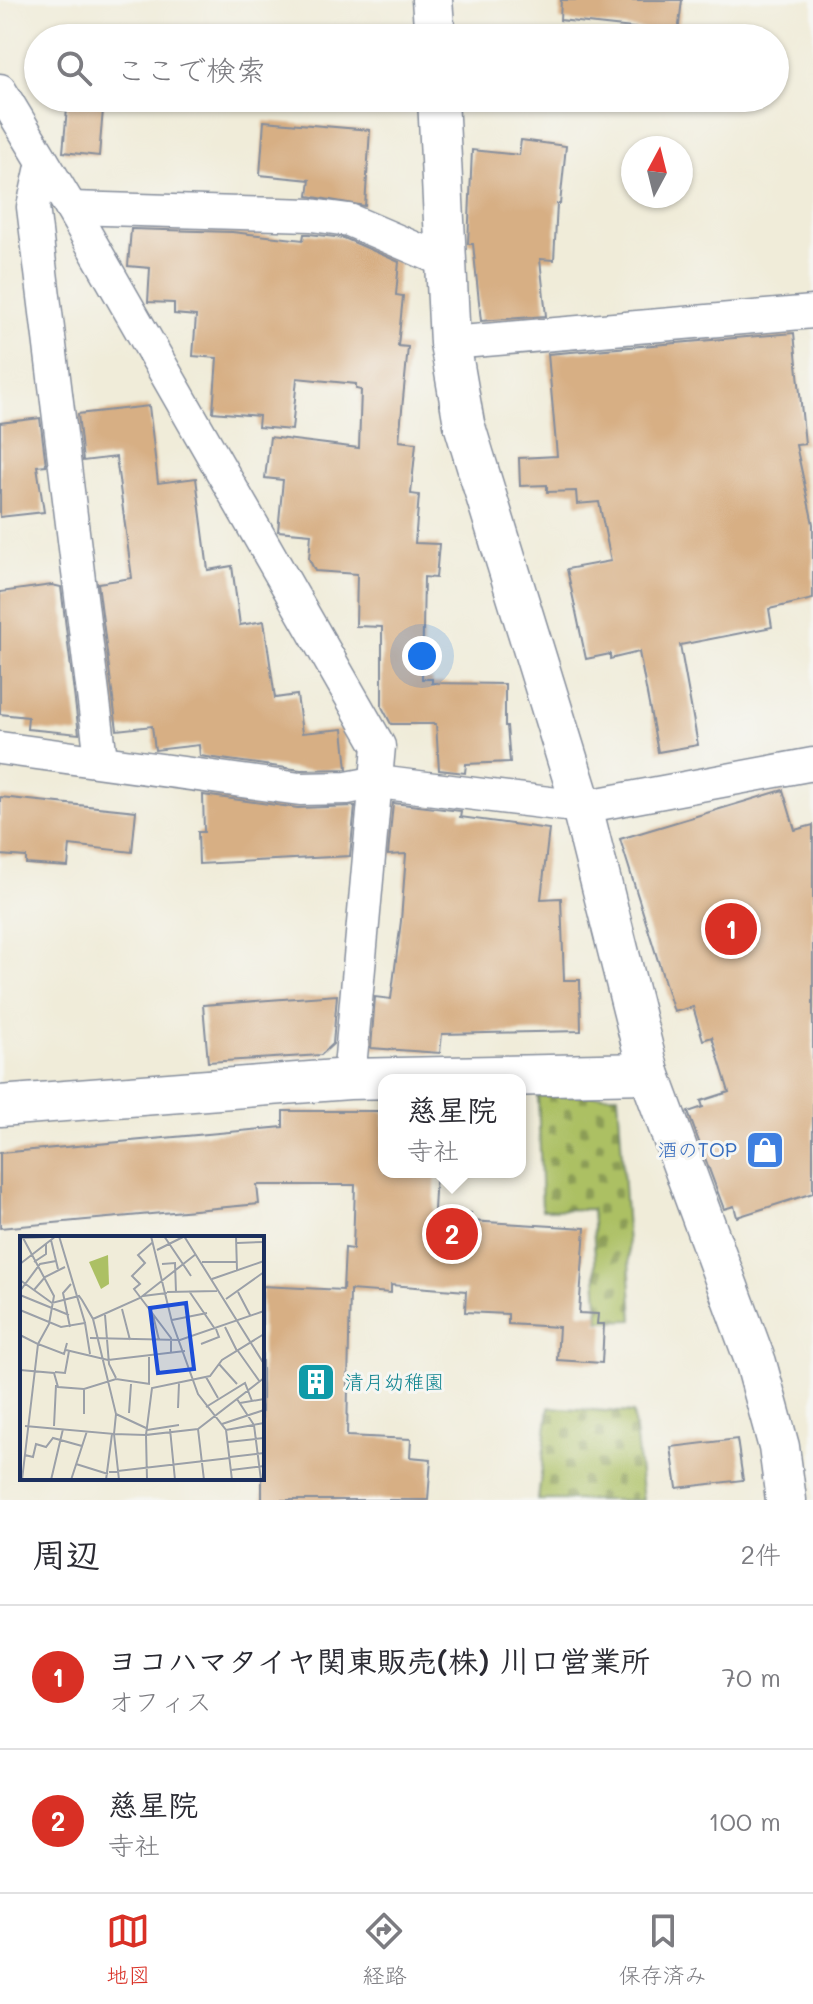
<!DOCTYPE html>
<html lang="ja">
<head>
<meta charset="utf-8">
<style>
	body { margin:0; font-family:Mali,"Klee One",sans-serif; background:#f7f7f7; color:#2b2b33 }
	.compass { position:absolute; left:621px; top:136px; width:72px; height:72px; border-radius:50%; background:#fff; box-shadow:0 2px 6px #0004; rotate:7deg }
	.you { position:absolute; left:422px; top:656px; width:28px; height:28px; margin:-20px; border:6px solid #fff; border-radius:50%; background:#1a73e8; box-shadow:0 0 0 12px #1a73e833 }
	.badge { display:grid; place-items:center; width:52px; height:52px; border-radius:50%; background:#d93025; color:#fff; font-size:26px; font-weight:700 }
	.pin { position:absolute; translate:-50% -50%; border:4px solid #fff; box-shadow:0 2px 8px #0006 }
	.popup { position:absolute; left:378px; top:1074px; width:148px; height:104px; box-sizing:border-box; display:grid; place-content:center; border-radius:16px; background:#fff; filter:drop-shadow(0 2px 6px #0005); font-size:26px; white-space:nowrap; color:#7c7c81 }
	.popup b { font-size:30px; color:#2b2b33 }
	.popup::after { content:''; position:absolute; left:50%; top:100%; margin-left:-16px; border:16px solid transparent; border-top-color:#fff }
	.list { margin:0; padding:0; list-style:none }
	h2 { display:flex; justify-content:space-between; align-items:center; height:104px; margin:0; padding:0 32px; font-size:34px }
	h2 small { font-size:26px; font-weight:400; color:#7c7c81 }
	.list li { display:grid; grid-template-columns:52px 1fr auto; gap:24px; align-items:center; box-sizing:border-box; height:144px; padding:0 32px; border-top:2px solid #e1e1e2 }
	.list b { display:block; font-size:30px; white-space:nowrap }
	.list p { margin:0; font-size:26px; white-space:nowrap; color:#7c7c81 }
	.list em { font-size:26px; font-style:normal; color:#7c7c81 }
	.icon { flex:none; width:44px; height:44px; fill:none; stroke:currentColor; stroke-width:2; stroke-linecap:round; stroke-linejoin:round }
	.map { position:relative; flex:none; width:813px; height:1500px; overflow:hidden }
	.search { position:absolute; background:#fff; box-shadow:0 2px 6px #0004; left:24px; right:24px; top:24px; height:88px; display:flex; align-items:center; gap:20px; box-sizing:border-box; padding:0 28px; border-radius:44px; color:#7c7c81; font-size:30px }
	.sheet { height:392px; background:#fff }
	nav { display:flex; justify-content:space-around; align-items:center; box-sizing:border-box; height:112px; border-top:2px solid #e1e1e2; background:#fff; font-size:22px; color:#7c7c81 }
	nav a { display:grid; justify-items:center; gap:4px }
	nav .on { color:#d93025 }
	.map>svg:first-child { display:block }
	.cemetery { fill:url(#cemetery-stones); stroke:#647861; stroke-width:2 }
	.building { fill:#d7af84 }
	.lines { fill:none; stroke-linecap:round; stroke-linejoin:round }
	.minor-casing { stroke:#868e9c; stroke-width:35 }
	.tertiary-casing { stroke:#868e9c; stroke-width:43 }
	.minor { stroke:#fff; stroke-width:32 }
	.tertiary { stroke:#fff; stroke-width:40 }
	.labels { text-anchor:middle; stroke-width:6; stroke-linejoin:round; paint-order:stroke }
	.shop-label { font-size:20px; fill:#366cbe; stroke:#f6f6f2; text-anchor:end }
	.culture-label { font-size:20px; fill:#0d838f; stroke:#f6f6f2; text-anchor:start }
	.inset-road { fill:none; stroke:#9ba0a8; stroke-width:2 }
	.view { fill:#1d4ed8; fill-opacity:0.15; stroke:#1d4ed8; stroke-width:4 }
	.inset-edge { fill:none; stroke:#1b2f5e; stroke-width:4 }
</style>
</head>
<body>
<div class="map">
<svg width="813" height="1500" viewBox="0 0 813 1500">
	<defs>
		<pattern id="cemetery-stones" width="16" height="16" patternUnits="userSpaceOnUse" patternTransform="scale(2)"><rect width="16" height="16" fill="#acc064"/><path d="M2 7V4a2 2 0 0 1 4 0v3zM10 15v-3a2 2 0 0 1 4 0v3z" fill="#8b9c56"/></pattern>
	</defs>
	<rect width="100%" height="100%" fill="#f6f6f2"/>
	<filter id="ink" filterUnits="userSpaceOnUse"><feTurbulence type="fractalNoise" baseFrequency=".0125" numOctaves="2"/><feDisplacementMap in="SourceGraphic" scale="16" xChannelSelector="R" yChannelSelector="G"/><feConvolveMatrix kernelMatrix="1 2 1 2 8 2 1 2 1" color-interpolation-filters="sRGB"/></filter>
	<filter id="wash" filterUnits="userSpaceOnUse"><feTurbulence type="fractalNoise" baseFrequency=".006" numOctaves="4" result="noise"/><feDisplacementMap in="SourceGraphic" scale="32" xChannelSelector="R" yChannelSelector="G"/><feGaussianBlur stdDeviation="1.8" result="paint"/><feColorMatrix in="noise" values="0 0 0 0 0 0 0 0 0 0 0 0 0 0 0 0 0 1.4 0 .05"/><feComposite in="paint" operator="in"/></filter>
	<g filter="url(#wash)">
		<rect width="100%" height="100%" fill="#f0ecd9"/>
		<g class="cemetery">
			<path d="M 618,1095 L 633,1320 L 599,1321 L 592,1209 L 542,1210 L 538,1096 Z"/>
			<path d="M 549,1407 L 633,1413 L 643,1500 L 538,1500 Z"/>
		</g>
		<g id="blocks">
			<g class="building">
				<path d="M 561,0 L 682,0 L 678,33 L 560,20 Z"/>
				<path d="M 68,98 L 104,98 L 99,156 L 63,152 Z"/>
				<path d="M 264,121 L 370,130 L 365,206 L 308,196 L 310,180 L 260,175 Z"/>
				<path d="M 521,140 L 566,146 L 560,204 L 557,204 L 554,260 L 540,259 L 546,316 L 481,321 L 473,244 L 468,244 L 472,150 L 519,155 Z"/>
				<path d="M 131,229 L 232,232 L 303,240 L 304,234 L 309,234 L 344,238 L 399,262 L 396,295 L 403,296 L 398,346 L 408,347 L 399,441 L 416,443 L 411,494 L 419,495 L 415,543 L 439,544 L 436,578 L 424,577 L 422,679 L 432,679 L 432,683 L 505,684 L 505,726 L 507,726 L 510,762 L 466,764 L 465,773 L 439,770 L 436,724 L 391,724 L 382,707 L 382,627 L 356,626 L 357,574 L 315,571 L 309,559 L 311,534 L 278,531 L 283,480 L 265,478 L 270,437 L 359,448 L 361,390 L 356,389 L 356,384 L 297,378 L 292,430 L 258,427 L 259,416 L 213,412 L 217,358 L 193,356 L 196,316 L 174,314 L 174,303 L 148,302 L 150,268 L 128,266 Z"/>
				<path d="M 794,333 L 805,444 L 796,445 L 813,524 L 813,599 L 769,609 L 772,627 L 680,645 L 698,745 L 658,752 L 639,652 L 610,659 L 610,654 L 586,659 L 567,569 L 611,561 L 599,502 L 577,504 L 576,491 L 547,492 L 547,485 L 520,486 L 519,458 L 557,456 L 548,354 Z"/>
				<path d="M 149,406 L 158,483 L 196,478 L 208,570 L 232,566 L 240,625 L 264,621 L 275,698 L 297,695 L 302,733 L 343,729 L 347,769 L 301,770 L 200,756 L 199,745 L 155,750 L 152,726 L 117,730 L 98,583 L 132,578 L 116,457 L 83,461 L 78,414 Z"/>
				<path d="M 40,418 L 46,465 L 37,466 L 44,512 L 0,517 L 0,423 Z"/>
				<path d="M 52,585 L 61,587 L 79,734 L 27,729 L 28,717 L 0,714 L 0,592 Z"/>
				<path d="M 783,790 L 795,830 L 813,825 L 813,1193 L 737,1217 L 734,1206 L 724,1209 L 688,1112 L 703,1107 L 701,1101 L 729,1092 L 712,1037 L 703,1040 L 693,1007 L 674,1012 L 620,839 Z"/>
				<path d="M 203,795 L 298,808 L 355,806 L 350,856 L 199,864 L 198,832 L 204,832 Z"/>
				<path d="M 0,797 L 136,811 L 132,852 L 70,845 L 68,867 L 26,864 L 26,857 L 0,855 Z"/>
				<path d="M 393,803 L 461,811 L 460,817 L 549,829 L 541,899 L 561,898 L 564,980 L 580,980 L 581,1031 L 442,1034 L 440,1053 L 371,1048 L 375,997 L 391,999 L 401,921 L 406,854 L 388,855 Z"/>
				<path d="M 337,995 L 333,1044 L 321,1055 L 208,1062 L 203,1005 Z"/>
				<path d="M 283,1111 L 384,1111 L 384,1172 L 436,1172 L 434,1211 L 471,1213 L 470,1221 L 585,1228 L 579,1313 L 598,1314 L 597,1324 L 604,1324 L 602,1363 L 557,1360 L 559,1327 L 508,1324 L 508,1314 L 465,1312 L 466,1291 L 391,1285 L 391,1293 L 350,1290 L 347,1436 L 411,1439 L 410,1457 L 431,1459 L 428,1500 L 262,1500 L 262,1286 L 343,1290 L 345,1248 L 353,1249 L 355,1185 L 257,1185 L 259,1204 L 0,1228 L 0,1153 L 283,1127 Z"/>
				<path d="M 737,1439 L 743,1480 L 677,1488 L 671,1447 Z"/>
			</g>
		</g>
	</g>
	<g filter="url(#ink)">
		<use href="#blocks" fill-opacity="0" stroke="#868e9c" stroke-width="2"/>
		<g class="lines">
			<g class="minor-casing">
				<g id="minor">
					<path d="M 0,90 L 71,208 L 379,746 L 349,1079"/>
					<path d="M 43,162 L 33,207 L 101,759"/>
					<path d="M 71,208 L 311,215 L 349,220 L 447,262"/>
					<path d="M 450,343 L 813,312"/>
					<path d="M 0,748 L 300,789 L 347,788 L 378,782 L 582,807 L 813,764"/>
				</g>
			</g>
			<g class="tertiary-casing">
				<g id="tertiary">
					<path d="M 432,0 L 435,38"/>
					<path d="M 438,98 L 450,343 L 464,424 L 582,807 L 649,1073 L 756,1363 L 779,1447 L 786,1500"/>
					<path d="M 0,1106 L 349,1079 L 649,1073"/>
				</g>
			</g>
			<use href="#minor" class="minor"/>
			<use href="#tertiary" class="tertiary"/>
		</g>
	</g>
	<defs>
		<g id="shop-square" transform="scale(2)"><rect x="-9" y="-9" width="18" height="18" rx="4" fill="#3f7fe0" stroke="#f6f6f2"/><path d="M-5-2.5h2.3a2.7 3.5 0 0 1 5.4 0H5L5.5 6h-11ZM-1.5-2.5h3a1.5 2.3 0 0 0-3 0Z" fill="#fff"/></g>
		<g id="building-square" transform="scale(2)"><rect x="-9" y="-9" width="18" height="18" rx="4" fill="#0f9aa8" stroke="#f6f6f2"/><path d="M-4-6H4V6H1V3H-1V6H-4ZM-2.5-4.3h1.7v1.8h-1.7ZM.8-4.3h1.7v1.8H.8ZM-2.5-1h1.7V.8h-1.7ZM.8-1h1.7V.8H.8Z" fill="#fff"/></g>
	</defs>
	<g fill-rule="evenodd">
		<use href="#shop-square" x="765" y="1150"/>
		<use href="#building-square" x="316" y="1382"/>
	</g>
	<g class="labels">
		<g class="shop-label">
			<text x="737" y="1157">酒のTOP</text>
		</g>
		<g class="culture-label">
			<text x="344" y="1389">清月幼稚園</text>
		</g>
	</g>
	<g transform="translate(20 1236)">
		<rect width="244" height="244" fill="#f0ecd9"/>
		<path d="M 88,19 L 89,48 L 81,53 L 69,26 Z" fill="#acc064"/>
		<path class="inset-road" d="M 2,0 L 34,60 L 29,88 L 18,108 L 44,118 L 47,107M 131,0 L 152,86 L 178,158 L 206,194 L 212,244M 144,0 L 171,40M 164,0 L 244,128M 216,0 L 217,34M 0,2 L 30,1M 31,4 L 38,33M 133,6 L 118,19 L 125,27 L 112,40 L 120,48 L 114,53 L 151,102 L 151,117M 217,7 L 244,6M 137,14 L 163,1M 14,26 L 26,18 L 26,8M 182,26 L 217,26M 0,28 L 36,0M 142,28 L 155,27 L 156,56M 192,43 L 244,25M 0,44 L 32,67 L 59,60 L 62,64 L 73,83 L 96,178 L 94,198 L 5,190M 14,54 L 25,41 L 45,31M 0,55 L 20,28 L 36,25M 169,55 L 195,93M 147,56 L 197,55M 218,56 L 230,79M 0,59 L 49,79M 123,60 L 147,57M 206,63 L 244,36M 102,73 L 110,104M 0,74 L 41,91 L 65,87 L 39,0M 85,79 L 89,128 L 96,142M 133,79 L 139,104M 73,83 L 120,62 L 176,18M 152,84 L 187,77M 65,87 L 70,118M 50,91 L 43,57 L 51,48M 205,91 L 217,115M 0,99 L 18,108 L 2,244M 70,102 L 160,104 L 244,75M 181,108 L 199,101 L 196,93M 46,114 L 88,124 L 165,115M 218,115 L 240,146M 129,121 L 129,147M 199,128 L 217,148M 0,134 L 34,137 L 38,151 L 64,153 L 96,143 L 130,148M 35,136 L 45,137 L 49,115M 186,141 L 198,162M 64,153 L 64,178M 217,163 L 234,189 L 241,244M 220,167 L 244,163M 186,171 L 225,147 L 232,165M 158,172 L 159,147M 109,177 L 111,148M 96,178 L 126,192M 202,188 L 244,174M 34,190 L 36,149M 150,193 L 155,244M 178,193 L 184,244M 127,194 L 159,189M 206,194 L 244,187M 208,206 L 244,202M 5,219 L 13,221 L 16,208 L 26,211 L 33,202 L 62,210M 210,221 L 244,217M 56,228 L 88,238M 211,234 L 244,230M 89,236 L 210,222M 31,244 L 43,193M 51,244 L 67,195M 86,244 L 92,198M 99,244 L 94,198 L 126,199 L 132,152 L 190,140 L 202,124 L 244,98M 127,244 L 126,199 L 178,193 L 244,142"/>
		<path class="view" d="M 166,67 L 174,133 L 138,137 L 130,72 Z"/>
		<rect width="244" height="244" class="inset-edge"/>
	</g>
</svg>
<svg class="compass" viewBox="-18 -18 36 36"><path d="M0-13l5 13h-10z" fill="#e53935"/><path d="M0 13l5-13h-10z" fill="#7c7c81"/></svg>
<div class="you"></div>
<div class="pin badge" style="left:731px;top:929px">1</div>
<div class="pin badge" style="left:452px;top:1234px">2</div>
<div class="popup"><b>慈星院</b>寺社</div>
<div class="search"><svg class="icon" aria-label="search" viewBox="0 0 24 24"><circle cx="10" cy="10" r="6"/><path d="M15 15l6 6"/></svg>ここで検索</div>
</div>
<section class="sheet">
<h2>周辺<small>2件</small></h2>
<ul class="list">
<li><span class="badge">1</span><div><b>ヨコハマタイヤ関東販売(株) 川口営業所</b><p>オフィス</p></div><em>70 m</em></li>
<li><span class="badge">2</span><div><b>慈星院</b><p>寺社</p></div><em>100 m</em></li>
</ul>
</section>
<nav>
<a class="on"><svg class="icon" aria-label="map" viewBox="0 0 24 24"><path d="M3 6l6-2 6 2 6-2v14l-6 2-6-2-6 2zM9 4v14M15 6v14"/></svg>地図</a>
<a><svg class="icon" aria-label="directions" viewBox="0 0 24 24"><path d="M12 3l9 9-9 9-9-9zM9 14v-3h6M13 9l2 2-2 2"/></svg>経路</a>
<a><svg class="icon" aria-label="saved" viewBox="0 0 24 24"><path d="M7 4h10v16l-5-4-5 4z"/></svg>保存済み</a>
</nav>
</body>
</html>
